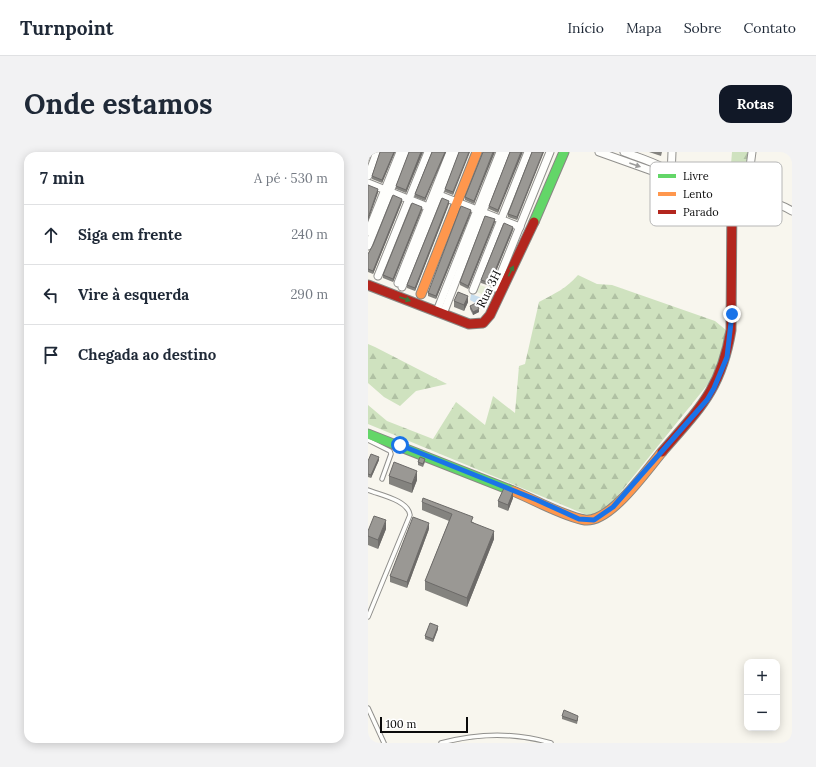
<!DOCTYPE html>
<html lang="pt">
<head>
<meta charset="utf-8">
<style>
	body { margin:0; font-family:Lora,serif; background:#f2f2f3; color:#1f2937 }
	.controls { position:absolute; right:12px; bottom:12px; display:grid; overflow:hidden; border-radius:8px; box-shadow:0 2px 10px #0003 }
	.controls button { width:36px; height:36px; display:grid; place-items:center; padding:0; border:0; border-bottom:1px solid #e0e1e3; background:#fff; color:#1f2937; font:20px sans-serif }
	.scale { position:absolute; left:12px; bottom:10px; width:88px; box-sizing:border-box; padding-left:4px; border:2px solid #0a0a0a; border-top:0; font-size:11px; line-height:14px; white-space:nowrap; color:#0a0a0a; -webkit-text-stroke:3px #fff; paint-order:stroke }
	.stop { position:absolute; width:12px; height:12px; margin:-9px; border:3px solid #1a73e8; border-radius:50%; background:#fff }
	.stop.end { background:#1a73e8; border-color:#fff; box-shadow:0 1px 4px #0008 }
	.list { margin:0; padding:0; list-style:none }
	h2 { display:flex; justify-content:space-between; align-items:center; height:52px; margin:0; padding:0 16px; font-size:17px }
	h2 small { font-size:13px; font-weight:400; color:#747a83 }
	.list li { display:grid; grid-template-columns:26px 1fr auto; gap:12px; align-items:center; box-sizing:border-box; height:60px; padding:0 16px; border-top:1px solid #e0e1e3 }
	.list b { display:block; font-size:15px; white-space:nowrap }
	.list em { font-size:13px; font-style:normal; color:#747a83 }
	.icon { flex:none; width:22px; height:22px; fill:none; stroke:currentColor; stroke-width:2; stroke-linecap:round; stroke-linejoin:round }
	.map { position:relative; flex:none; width:424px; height:591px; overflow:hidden; border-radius:12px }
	header { display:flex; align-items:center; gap:24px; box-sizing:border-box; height:56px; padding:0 20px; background:#fff; border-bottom:1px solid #e0e1e3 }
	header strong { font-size:19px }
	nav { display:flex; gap:22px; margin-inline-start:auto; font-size:14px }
	.intro { display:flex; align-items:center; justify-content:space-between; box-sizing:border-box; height:96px; padding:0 24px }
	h1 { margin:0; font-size:28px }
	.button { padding:10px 18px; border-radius:12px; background:#111827; color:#fff; font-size:14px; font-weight:700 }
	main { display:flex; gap:24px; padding:0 24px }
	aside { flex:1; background:#fff; border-radius:12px; box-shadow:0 2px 10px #0003 }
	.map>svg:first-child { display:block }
	.forest { fill:url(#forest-firs) }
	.pitch { fill:#e9f0d9 }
	.water { fill:#c8deee }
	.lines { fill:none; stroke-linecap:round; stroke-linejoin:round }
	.lane-casing { stroke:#91908d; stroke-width:5.5 }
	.street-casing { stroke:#91908d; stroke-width:9 }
	.fast-casing { stroke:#888783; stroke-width:11 }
	.slow-casing { stroke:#888783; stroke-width:11 }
	.jam-casing { stroke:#888783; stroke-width:11 }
	.lane { stroke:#fefefc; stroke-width:3.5 }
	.street { stroke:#fefefc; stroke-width:7 }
	.fast { stroke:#63d668; stroke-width:9 }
	.slow { stroke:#ff974d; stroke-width:9 }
	.jam { stroke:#b3261e; stroke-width:9 }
	.wall { fill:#84837f }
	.shaded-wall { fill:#6c6a68 }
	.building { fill:#9a9894; stroke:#6c6a68 }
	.oneway { fill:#9c9c9b }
	.oneway2 { fill:#3b7a3e }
	.route { stroke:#1a73e8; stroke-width:5 }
	.labels { text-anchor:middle; stroke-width:4; stroke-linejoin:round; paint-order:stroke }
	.street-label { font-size:12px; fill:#0a0a0a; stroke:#fff }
	.key { fill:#fff; stroke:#b6b6b6; stroke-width:1 }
	.key-label { font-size:11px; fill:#0a0a0a }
</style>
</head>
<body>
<header>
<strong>Turnpoint</strong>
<nav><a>Início</a><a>Mapa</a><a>Sobre</a><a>Contato</a></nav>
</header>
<div class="intro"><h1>Onde estamos</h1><a class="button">Rotas</a></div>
<main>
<aside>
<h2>7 min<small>A pé · 530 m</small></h2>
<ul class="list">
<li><svg class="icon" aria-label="ahead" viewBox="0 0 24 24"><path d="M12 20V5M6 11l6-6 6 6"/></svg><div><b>Siga em frente</b></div><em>240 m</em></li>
<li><svg class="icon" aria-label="left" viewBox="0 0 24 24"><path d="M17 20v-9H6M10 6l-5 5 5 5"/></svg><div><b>Vire à esquerda</b></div><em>290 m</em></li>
<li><svg class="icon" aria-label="arrive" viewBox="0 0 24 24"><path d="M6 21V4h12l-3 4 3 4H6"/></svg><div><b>Chegada ao destino</b></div></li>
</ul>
</aside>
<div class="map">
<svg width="424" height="591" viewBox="0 0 424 591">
	<defs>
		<pattern id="forest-firs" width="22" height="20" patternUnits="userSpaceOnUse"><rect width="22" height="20" fill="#cfe2bf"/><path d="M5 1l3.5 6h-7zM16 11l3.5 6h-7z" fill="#b0c1a3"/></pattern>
	</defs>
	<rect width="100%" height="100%" fill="#f8f6ee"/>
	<g class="forest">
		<path d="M 364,0 L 382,0 L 376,27 L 355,29 L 362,24 Z"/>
		<path d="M 210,123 L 229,132 L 244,133 L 347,169 L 358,178 L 349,221 L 239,357 L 221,364 L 0,272 L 0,253 L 19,269 L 65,287 L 88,250 L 117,273 L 125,244 L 147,261 L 151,214 L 157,212 L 171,150 C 186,142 199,136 210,123 Z"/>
		<path d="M 0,192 L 7,195 L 79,232 L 48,239 L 32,254 L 16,245 L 0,231 Z"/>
	</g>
	<path class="pitch" d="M 112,133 L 126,138 L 123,146 L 109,140 Z"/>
	<path class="water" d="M 103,142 L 117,147 L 115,153 L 111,153 L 102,148 Z"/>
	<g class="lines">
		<g class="lane-casing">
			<g id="lane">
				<path d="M 0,288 L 22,299 L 23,302 L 14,327"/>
				<path d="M 0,338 C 12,343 40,348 42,363 L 0,465"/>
				<path d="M 0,556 L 16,591"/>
				<path d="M 73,591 C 110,581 146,580 183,591"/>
			</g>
		</g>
		<g class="street-casing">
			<g id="street">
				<path d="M 231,0 L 287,20 L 303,23"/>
				<path d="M 256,0 C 269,5 283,9 296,16 C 307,22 310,28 324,32 C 354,42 399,43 424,59"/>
				<path d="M 303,23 L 304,0"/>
				<path d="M 0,24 L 9,0"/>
				<path d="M 0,31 L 60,55"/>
				<path d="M 71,43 L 152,75"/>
				<path d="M 378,44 L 384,0"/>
				<path d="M 0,80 L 32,0"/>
				<path d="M 0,94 L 38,0"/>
				<path d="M 10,124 L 60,0"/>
				<path d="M 30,131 L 82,0"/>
				<path d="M 34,135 L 88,0"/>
				<path d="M 127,136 L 182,0"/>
				<path d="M 105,138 L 160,0"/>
				<path d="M 69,159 L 132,0"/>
				<path d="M 75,162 L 138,0"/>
			</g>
		</g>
		<g class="fast-casing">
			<g id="fast">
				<path d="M 166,70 L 196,0"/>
				<path d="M 0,282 L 145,339"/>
			</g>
		</g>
		<g class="slow-casing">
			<g id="slow">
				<path d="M 53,142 L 109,0"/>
				<path d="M 145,339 C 165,347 197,365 217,368 C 242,371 278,319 294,300"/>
			</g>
		</g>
		<g class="jam-casing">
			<g id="jam">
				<path d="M 0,133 L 101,172 L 115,171 L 122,163 L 166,70"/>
				<path d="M 294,300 C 331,257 353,238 363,178 L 364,42"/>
			</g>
		</g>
		<use href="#lane" class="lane"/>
		<use href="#street" class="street"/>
		<use href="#fast" class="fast"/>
		<use href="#slow" class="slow"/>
		<use href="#jam" class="jam"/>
	</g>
	<g class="wall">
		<path d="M 12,0 L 27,0 L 14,31 L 4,27 L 4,24 Z"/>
		<path d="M 41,0 L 55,0 L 38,41 L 28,37 L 28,34 Z"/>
		<path d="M 64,0 L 57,49 L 47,45 L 47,42 Z"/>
		<path d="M 91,0 L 85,43 L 77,40 L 77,37 Z"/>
		<path d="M 115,0 L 106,52 L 97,48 L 97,45 Z"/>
		<path d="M 142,0 L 130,61 L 121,57 L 121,54 Z"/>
		<path d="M 164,0 L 149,68 L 140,65 L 140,62 Z"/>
		<path d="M 281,0 L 294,0 L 293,4 Z"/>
		<path d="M 34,50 L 5,122 L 0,120 L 0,102 Z"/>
		<path d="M 81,52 L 47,139 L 39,136 L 39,133 Z"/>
		<path d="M 54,58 L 25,130 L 15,126 L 15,123 Z"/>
		<path d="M 103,61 L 68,147 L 60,144 L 60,141 Z"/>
		<path d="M 127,70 L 100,137 L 92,133 L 92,130 Z"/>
		<path d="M 145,78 L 122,134 L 113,131 L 113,128 Z"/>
		<path d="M 86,149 L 100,150 L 96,159 L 86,155 Z"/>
		<path d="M 102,154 L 111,160 L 105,163 L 102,157 Z"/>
		<path d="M 11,308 L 3,326 L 0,325 L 0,309 Z"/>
		<path d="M 50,310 L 57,310 L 55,315 L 50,313 Z"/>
		<path d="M 21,324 L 49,328 L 44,341 L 21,332 Z"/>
		<path d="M 145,346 L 140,359 L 130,355 L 130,349 Z"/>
		<path d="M 54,350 L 105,370 L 126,387 L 99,455 L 57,438 L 57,429 L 81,369 L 54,358 Z"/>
		<path d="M 18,377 L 10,397 L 0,393 L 0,379 Z"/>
		<path d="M 61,377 L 39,436 L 22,430 L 22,424 Z"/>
		<path d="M 70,477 L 65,490 L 57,487 L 57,484 Z"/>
		<path d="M 194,564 L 210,567 L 209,572 L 194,567 Z"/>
	</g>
	<g class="shaded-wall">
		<path d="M 2,0 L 4,0 L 0,10 L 0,7 Z"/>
		<path d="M 26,0 L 27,0 L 14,31 L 14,28 Z"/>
		<path d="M 53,0 L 55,0 L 38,41 L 38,38 Z"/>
		<path d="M 77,0 L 78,0 L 57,49 L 57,46 Z"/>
		<path d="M 101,0 L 102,0 L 85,43 L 85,40 Z"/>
		<path d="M 125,0 L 127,0 L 106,52 L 106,49 Z"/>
		<path d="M 153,0 L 155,0 L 130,61 L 130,58 Z"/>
		<path d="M 175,0 L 176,0 L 149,68 L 149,65 Z"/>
		<path d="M 10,37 L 10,41 L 0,69 L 0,66 Z"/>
		<path d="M 34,47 L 34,50 L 5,122 L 5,119 Z"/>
		<path d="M 81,49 L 81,52 L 47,139 L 47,136 Z"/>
		<path d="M 54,55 L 54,58 L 25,130 L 25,127 Z"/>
		<path d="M 103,58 L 103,61 L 68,147 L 68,144 Z"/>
		<path d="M 127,67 L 127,70 L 100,137 L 100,134 Z"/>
		<path d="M 145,75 L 145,78 L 122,134 L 122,131 Z"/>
		<path d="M 100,144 L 100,150 L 96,159 L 96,153 Z"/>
		<path d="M 111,157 L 111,160 L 105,163 L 105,160 Z"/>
		<path d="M 11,305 L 11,308 L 3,326 L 3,323 Z"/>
		<path d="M 49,319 L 49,328 L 44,341 L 44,332 Z"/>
		<path d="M 145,340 L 145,346 L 140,359 L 140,353 Z"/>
		<path d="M 18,368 L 18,377 L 10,397 L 10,388 Z"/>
		<path d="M 61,371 L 61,377 L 39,436 L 39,430 Z"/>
		<path d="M 126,379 L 126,387 L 99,455 L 99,446 Z"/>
		<path d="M 70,474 L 70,477 L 65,490 L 65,487 Z"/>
	</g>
	<g class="building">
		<path d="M 0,0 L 2,0 L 0,7 Z"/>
		<path d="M 12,0 L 26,0 L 14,28 L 4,24 Z"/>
		<path d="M 41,0 L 53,0 L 38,38 L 28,34 Z"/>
		<path d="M 64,0 L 77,0 L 57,46 L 47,42 Z"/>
		<path d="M 91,0 L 101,0 L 85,40 L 77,37 Z"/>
		<path d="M 115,0 L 125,0 L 106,49 L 97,45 Z"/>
		<path d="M 142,0 L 153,0 L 130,58 L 121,54 Z"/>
		<path d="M 164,0 L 175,0 L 149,65 L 140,62 Z"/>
		<path d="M 0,33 L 10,37 L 0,66 Z"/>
		<path d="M 25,43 L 34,47 L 5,119 L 0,117 L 0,102 L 5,93 Z"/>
		<path d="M 74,46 L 81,49 L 47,136 L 39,133 Z"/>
		<path d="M 44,51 L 54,55 L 25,127 L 15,123 Z"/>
		<path d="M 93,54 L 103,58 L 68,144 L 60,141 Z"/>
		<path d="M 117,64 L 127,67 L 100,134 L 92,130 Z"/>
		<path d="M 136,71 L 145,75 L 122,131 L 113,128 Z"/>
		<path d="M 90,140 L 100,144 L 96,153 L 86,149 Z"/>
		<path d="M 108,151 L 111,157 L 105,160 L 102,154 Z"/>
		<path d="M 3,302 L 11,305 L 3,323 L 0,322 L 0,309 Z"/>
		<path d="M 52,305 L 57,307 L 55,312 L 50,310 Z"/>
		<path d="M 26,310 L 49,319 L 44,332 L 21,324 Z"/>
		<path d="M 136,336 L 145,340 L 140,353 L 130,349 Z"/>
		<path d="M 55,346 L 105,365 L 103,370 L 126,379 L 99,446 L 57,429 L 84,362 L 54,350 Z"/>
		<path d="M 6,364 L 18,368 L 10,388 L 0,384 L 0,379 Z"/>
		<path d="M 45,365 L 61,371 L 39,430 L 22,424 Z"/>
		<path d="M 62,471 L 70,474 L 65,487 L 57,484 Z"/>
		<path d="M 196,558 L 210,564 L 209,569 L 194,564 Z"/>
	</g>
	<defs><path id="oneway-solid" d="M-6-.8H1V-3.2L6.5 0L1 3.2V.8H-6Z"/></defs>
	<use class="oneway" href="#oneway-solid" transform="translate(267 13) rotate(19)"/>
	<g class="oneway2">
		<use href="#oneway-solid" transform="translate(143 119) rotate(-64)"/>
		<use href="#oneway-solid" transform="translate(37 147) rotate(20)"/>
	</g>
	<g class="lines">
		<path class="route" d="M 32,293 L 169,348 L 211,367 L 226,368 L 245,355 L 339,248 L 346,236 L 359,205 L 364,162"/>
	</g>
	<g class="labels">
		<g class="street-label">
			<text transform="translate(121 137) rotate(-64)" y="4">Rua 3H</text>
		</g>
	</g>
	<rect x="282" y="10" width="132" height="64" rx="6" class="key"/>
	<rect x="290" y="22" width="18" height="4" fill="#63d668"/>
	<rect x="290" y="40" width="18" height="4" fill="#ff974d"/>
	<rect x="290" y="58" width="18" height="4" fill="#b3261e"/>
	<g class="key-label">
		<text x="315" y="28">Livre</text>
		<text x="315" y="46">Lento</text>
		<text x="315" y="64">Parado</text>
	</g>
</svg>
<div class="controls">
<button>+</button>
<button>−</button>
</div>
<div class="scale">100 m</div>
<div class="stop" style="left:32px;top:293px"></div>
<div class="stop end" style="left:364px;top:162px"></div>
</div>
</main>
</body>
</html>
